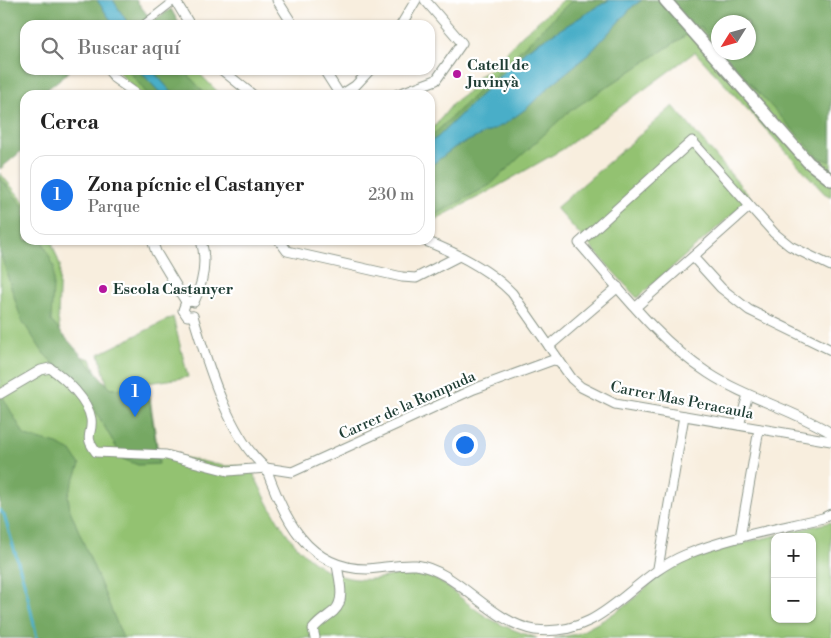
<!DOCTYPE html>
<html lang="es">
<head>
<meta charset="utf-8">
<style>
	body { margin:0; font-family:"Libre Bodoni",serif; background:#f2f2f2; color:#222 }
	.controls { position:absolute; right:15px; bottom:15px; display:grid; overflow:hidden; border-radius:10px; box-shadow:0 1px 4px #0004 }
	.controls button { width:45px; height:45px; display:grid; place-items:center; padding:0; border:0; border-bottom:1px solid #e0e0e0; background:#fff; color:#222; font:25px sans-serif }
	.compass { position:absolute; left:711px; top:15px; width:45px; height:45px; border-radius:50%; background:#fff; box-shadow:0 1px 4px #0004; rotate:233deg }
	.you { position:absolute; left:464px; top:444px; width:18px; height:18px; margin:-12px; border:4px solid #fff; border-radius:50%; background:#1a73e8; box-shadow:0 0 0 8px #1a73e833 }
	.badge { display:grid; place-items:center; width:32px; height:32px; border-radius:50%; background:#1a73e8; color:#fff; font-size:16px; font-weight:700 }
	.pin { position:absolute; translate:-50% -41px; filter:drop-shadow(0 1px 2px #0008) }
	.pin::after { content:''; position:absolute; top:26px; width:18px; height:15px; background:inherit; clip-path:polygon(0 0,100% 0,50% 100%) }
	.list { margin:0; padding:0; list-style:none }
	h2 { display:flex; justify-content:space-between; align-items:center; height:65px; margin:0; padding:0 20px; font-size:21px }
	h2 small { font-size:16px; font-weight:400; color:#767676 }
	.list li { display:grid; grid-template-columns:32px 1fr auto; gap:15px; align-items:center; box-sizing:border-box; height:80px; margin:0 10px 10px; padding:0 10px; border:1px solid #e0e0e0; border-radius:15px }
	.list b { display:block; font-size:19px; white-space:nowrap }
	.list p { margin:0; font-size:16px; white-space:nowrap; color:#767676 }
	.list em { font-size:16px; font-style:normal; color:#767676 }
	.icon { flex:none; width:28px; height:28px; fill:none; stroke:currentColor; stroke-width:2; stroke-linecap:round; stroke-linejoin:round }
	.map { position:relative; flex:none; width:831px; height:638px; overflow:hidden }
	.search { position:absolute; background:#fff; box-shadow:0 1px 4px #0004; left:20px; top:20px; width:415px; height:55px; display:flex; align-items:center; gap:12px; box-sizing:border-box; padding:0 18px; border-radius:15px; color:#767676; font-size:19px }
	.panel { position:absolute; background:#fff; box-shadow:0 1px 4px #0004; left:20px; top:90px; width:415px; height:155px; border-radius:15px }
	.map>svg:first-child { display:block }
	.green { fill:#93c271; stroke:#598052; fill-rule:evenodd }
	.forest { fill:#76a863; stroke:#4a724c }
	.water { fill:#49aec8; stroke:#34767e }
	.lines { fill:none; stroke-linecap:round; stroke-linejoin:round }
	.stream { stroke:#49aec8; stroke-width:3 }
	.pedestrian-casing { stroke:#8c9689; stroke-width:9 }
	.minor-casing { stroke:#8c9689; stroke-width:11 }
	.tertiary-casing { stroke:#8c9689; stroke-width:14 }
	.pedestrian { stroke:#fff; stroke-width:7 }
	.minor { stroke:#fff; stroke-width:9 }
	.tertiary { stroke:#fff; stroke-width:11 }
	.poi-dot { fill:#b5179e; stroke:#fff; stroke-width:2 }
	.labels { text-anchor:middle; stroke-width:4.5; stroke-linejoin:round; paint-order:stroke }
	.poi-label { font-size:15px; font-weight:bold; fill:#1f3d34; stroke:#fff; text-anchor:start }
	.street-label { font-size:15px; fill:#1f3d34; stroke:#fff }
</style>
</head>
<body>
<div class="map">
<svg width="831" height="638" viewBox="0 0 831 638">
	<rect width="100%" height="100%" fill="#fff"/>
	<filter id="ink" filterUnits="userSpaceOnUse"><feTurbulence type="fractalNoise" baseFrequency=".02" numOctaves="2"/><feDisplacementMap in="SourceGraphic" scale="10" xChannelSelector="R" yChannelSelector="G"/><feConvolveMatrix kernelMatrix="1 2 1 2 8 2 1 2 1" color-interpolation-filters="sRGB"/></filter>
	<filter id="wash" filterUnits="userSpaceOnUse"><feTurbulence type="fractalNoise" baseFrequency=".0096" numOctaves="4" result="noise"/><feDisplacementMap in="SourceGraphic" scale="20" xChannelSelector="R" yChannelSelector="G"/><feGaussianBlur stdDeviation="1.12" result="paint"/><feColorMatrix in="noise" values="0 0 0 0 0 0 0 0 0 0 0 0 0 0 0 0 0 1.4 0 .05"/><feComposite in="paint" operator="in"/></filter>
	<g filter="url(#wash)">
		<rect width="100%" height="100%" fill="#f8eede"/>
		<g class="green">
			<path d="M 563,0 L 831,0 L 831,197 L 824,193 L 695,52 L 563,149 L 486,193 L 430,222 L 430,132 L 455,101 L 470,90 L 479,76 L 507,60 L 504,55 L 521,36 ZM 718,22 L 748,22 L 748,52 L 718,52 Z"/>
			<path d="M 116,70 L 196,70 L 221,95 L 141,95 Z"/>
			<path d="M 673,106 L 751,198 L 637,298 L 556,208 Z"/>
			<path d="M 0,173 L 25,203 L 25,240 L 50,240 L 52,243 L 60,265 L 58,319 L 60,331 L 72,354 L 91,359 L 123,444 L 99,354 L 173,317 L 188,377 L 148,383 L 158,452 L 224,466 L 250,466 C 274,518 306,585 373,579 C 393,577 413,568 433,578 C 448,585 461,599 475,609 C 494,623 515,631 537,638 L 0,638 Z"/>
			<path d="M 831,522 L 831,638 L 554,638 L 577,634 L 605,619 L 629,603 L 664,571 L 680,561 L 702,553 ZM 775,537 L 812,537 L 812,619 L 775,619 Z"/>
		</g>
		<g class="forest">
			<path d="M 0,0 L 97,0 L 114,25 L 25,25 L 25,70 L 70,71 L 40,95 L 25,95 L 25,148 L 0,169 Z"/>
			<path d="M 113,0 L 136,0 L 152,21 L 171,9 L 180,25 L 129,25 Z"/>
			<path d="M 572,0 L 609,0 L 526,50 L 438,137 L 430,142 L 430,138 Z"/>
			<path d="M 642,0 L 831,0 L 831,162 L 818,157 L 722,53 L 748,52 L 748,22 L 718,22 L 718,48 L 700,26 L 567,113 L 490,185 L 430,218 L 430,166 L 455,147 L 505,124 L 527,108 L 551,85 L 590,53 L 633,6 Z"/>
			<path d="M 128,70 L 139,70 L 162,95 L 148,95 Z"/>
			<path d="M 152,70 L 184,70 L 206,95 L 174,95 Z"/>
			<path d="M 0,177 L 25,209 L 25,240 L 42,240 L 54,267 L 51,321 L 111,389 L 147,386 L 159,464 L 138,465 L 123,459 L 87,396 L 44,354 L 21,319 L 0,252 Z"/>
			<path d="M 0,392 L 25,436 L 57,444 L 71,451 L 80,465 L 68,495 L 70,510 L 123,638 L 0,638 Z"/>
		</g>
		<g class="water">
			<path d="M 97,0 L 113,0 L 129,25 L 114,25 Z"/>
			<path d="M 609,0 L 642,0 L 633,6 L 590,53 L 551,85 L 527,108 L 505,124 L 455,147 L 430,166 L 430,142 L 438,137 L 526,50 Z"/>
			<path d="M 139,70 L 152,70 L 174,95 L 162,95 Z"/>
		</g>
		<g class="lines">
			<path class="stream" d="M 0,510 L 4,515 L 26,589 L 37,638"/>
		</g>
	</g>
	<g filter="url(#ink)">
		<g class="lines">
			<g class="pedestrian-casing">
				<g id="pedestrian">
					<path d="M 143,25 L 175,0"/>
					<path d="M 107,70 L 114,78"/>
				</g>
			</g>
			<g class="minor-casing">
				<g id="minor">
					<path d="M 175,0 L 190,25"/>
					<path d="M 277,0 L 293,25"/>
					<path d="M 401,25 L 416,0"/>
					<path d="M 222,70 L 253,95"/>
					<path d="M 324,70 L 340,95"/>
					<path d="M 114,78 L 138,95"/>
					<path d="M 341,95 L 355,86 L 370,70"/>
					<path d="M 396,95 L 436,80 L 462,43 L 425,0"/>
					<path d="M 152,240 L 156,252 L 186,302"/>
					<path d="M 279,240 L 287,251 L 402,277 L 416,278 L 459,256"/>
					<path d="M 423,240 C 455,252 488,268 512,293 L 572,379 L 581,387 L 615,404 L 831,441"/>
					<path d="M 693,257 L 721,288 L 749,310 L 831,350"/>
					<path d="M 831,266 L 790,246 L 774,233 L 692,141 L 579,243 C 619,288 657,340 708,373 C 746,398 792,409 831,433"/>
					<path d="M 192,301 L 186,302 L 183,310 L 187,316 L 193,316"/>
					<path d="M 194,302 C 203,283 207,261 201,240"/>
					<path d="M 636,307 L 749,207"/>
					<path d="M 193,316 C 207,362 229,438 266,468"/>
					<path d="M 549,346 L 618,287"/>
					<path d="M 0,394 L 41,370 L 50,368 C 66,379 88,400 91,419 C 93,435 83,435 96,452 L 166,455 L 228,471 L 266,468 L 292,472 L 474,389 L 553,360 L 559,361"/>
					<path d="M 739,425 L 748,395"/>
					<path d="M 266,468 C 284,518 307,569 367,569 C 383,568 401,564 416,565 C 457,570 491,623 535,630 C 604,638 629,578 685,555 C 729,537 777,529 823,518 L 831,514"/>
					<path d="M 740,538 L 759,429"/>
					<path d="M 658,568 L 684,416"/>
					<path d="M 315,638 L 313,629 C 319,621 327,617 334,611 C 346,600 339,579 337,565"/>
				</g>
			</g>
			<g class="tertiary-casing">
				<path id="tertiary" d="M 665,0 L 808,162 L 831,180"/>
			</g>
			<use href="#pedestrian" class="pedestrian"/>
			<use href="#minor" class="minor"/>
			<use href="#tertiary" class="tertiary"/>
		</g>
	</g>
	<g class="poi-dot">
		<circle cx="457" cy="74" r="5"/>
		<circle cx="103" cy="289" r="5"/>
	</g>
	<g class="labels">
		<g class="poi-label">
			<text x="467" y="70">Catell de<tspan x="467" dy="17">Juvinyà</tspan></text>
			<text x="113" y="294">Escola Castanyer</text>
		</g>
		<g class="street-label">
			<text transform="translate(682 400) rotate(11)" y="5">Carrer Mas Peracaula</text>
			<text transform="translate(407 405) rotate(-24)" y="5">Carrer de la Rompuda</text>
		</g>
	</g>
</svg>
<div class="controls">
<button>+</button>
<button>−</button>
</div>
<svg class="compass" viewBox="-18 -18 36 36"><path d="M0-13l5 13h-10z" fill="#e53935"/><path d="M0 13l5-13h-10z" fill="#767676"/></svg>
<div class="you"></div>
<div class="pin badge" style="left:135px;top:417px">1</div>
<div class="search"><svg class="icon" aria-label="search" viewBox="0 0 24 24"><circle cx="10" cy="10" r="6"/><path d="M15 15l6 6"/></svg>Buscar aquí</div>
<section class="panel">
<h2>Cerca<small></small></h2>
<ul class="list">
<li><span class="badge">1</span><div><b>Zona pícnic el Castanyer</b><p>Parque</p></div><em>230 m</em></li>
</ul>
</section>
</div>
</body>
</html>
